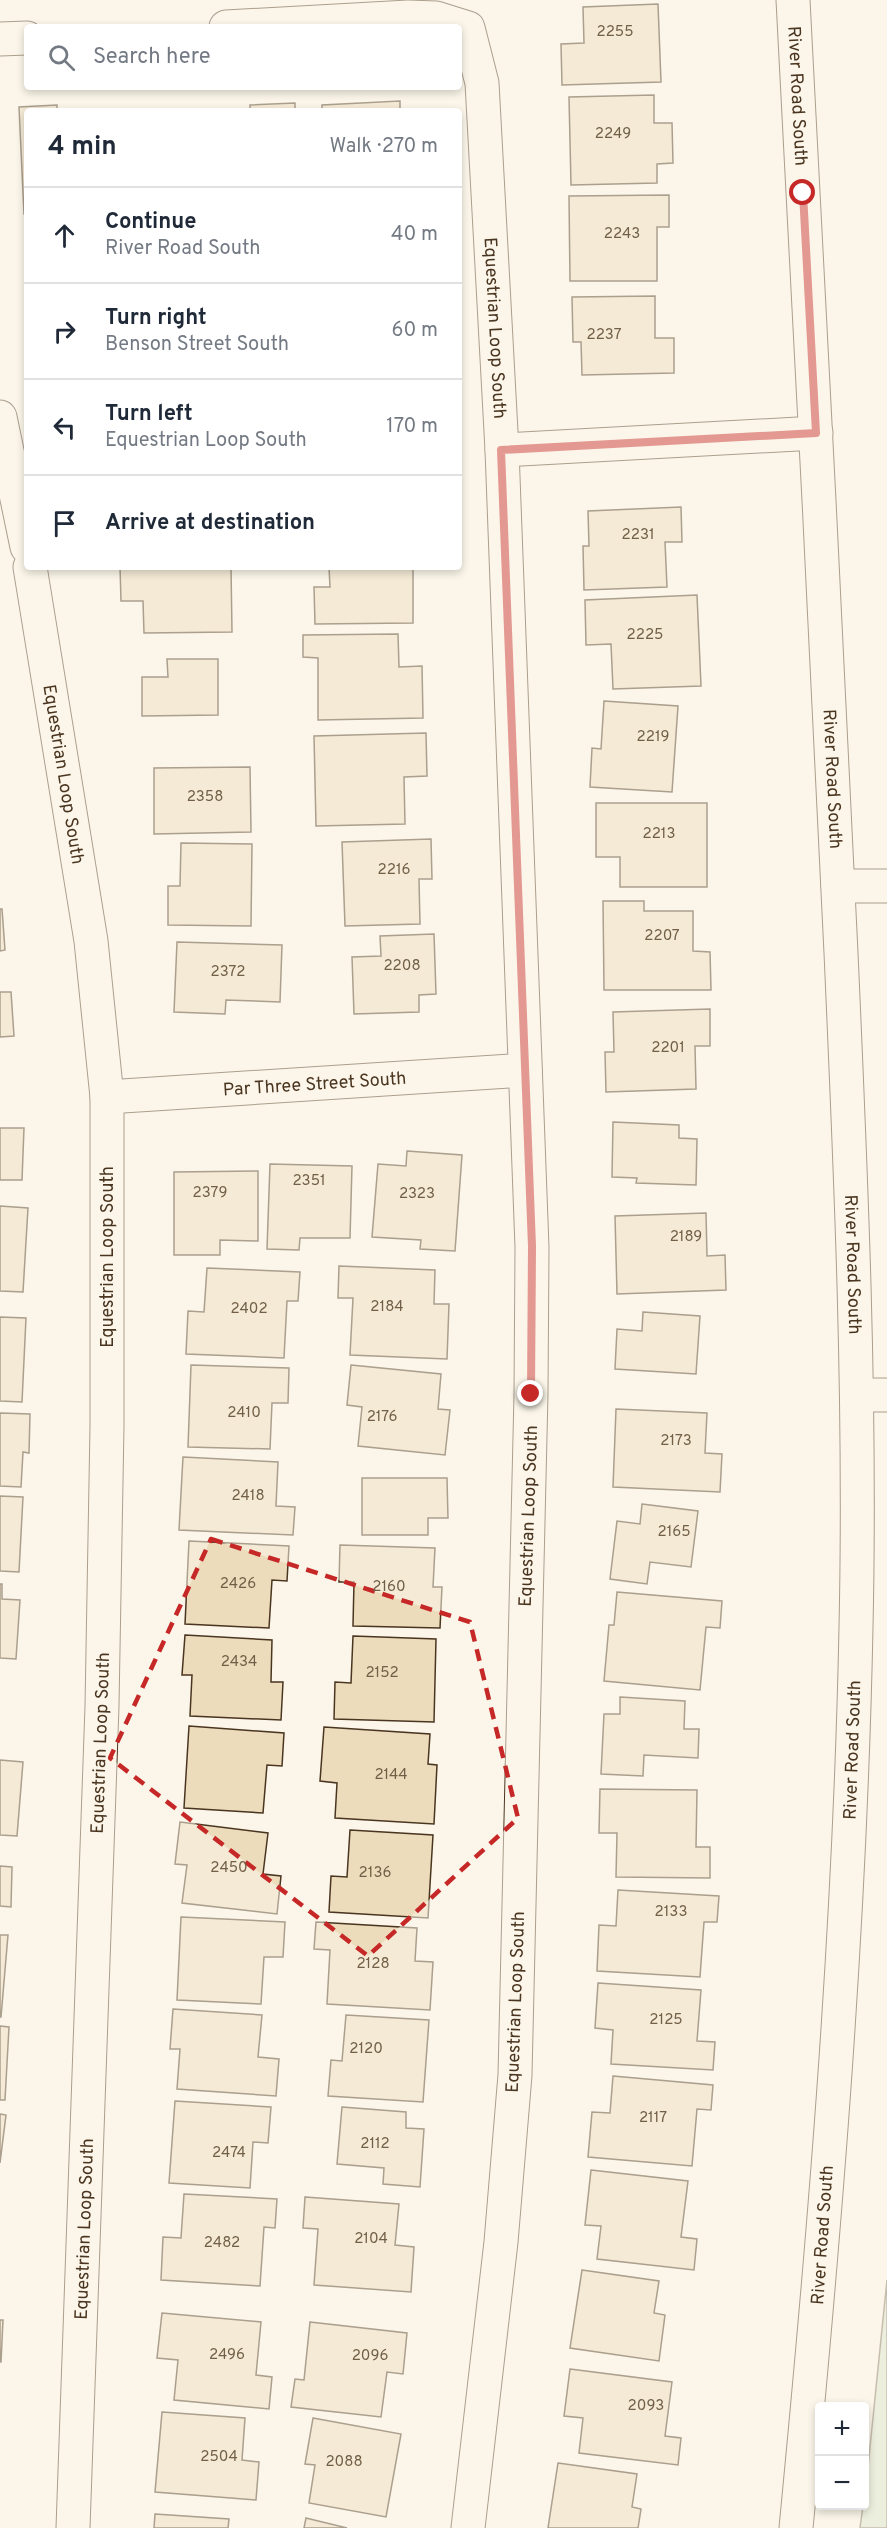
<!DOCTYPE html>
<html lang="en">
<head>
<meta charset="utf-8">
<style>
	body { margin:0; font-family:Overpass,sans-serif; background:#f2f2f3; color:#1f2937 }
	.controls { position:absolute; right:18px; bottom:18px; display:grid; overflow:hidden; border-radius:6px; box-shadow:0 3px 9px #0003 }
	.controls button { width:54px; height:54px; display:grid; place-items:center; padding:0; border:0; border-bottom:2px solid #e0e1e3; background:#fff; color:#1f2937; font:30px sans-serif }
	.stop { position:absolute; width:18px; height:18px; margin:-14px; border:4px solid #c62828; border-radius:50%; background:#fff }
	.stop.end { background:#c62828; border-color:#fff; box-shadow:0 2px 6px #0008 }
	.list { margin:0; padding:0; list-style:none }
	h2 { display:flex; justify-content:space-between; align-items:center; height:78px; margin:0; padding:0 24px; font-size:26px }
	h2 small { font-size:20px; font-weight:400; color:#747a83 }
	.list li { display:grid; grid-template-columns:39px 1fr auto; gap:18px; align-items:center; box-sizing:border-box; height:96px; padding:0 24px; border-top:2px solid #e0e1e3 }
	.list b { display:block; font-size:22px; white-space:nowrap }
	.list p { margin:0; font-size:20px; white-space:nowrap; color:#747a83 }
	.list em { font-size:20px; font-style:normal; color:#747a83 }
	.icon { flex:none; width:33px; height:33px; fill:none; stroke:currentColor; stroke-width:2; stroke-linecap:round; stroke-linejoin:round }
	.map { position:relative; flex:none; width:887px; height:2528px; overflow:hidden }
	.search { position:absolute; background:#fff; box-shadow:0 3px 9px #0003; left:24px; top:24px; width:438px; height:66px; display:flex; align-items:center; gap:15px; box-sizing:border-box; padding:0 21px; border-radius:6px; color:#747a83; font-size:22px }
	.panel { position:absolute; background:#fff; box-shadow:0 3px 9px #0003; left:24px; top:108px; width:438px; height:462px; border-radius:6px }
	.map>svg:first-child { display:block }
	.green { fill:#dce7d0; stroke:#887966; stroke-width:1.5 }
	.building { fill:#ecdcbc; stroke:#4a3520; stroke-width:1.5 }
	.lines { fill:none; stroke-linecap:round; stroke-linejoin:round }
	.minor-casing { stroke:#4a3520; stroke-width:35 }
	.major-casing { stroke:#4a3520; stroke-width:35 }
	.minor { stroke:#fbf6e9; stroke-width:33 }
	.major { stroke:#fbf6e9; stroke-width:33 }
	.route { stroke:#c62828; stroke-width:8 }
	.marked { fill:none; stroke:#c62828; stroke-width:4.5; stroke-dasharray:12 8; stroke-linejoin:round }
	.labels { text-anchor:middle; stroke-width:4.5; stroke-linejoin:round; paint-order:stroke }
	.number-label { font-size:15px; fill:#725f47 }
	.street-label { font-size:18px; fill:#4a3520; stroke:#fbf6e9 }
</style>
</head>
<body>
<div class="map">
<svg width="887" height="2528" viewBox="0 0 887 2528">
	<rect width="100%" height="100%" fill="#fbf6e9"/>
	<path class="green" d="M 887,2280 L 887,2528 L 860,2528 L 863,2506 L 864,2506 Z"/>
	<g class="building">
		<path d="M 658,4 L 661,82 L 562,85 L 561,44 L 584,43 L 583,7 Z"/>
		<path d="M 654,95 L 654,123 L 672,123 L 673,163 L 657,164 L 657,183 L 571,185 L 569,97 Z"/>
		<path d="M 400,101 L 400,111 L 322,111 L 322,105 Z"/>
		<path d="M 295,103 L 295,111 L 250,111 L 250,105 Z"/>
		<path d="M 57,105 L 57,111 L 27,111 L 27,214 L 24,214 L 19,107 Z"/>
		<path d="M 669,195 L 669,227 L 657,227 L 657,281 L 570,281 L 569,196 Z"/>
		<path d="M 655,296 L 655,338 L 674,338 L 674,373 L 582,375 L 581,342 L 573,342 L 572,297 Z"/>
		<path d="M 681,507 L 682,542 L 665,542 L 667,587 L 584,590 L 583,546 L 589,546 L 588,511 Z"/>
		<path d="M 120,567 L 231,567 L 232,632 L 144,633 L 143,601 L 121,601 Z"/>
		<path d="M 329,567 L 413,567 L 413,623 L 315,624 L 314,587 L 330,587 Z"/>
		<path d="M 697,595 L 701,686 L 613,689 L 611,644 L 586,645 L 585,600 Z"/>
		<path d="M 398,634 L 399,667 L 422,666 L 423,718 L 318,720 L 318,658 L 303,657 L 303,635 Z"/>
		<path d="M 167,659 L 218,659 L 218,715 L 142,716 L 142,677 L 168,677 Z"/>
		<path d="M 604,701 L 678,706 L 672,792 L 590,787 L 592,748 L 601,749 Z"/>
		<path d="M 426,733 L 427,776 L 404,777 L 405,824 L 316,826 L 314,736 Z"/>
		<path d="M 250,767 L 251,832 L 154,834 L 154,768 Z"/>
		<path d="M 596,803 L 707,803 L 707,887 L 620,887 L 620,857 L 596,857 Z"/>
		<path d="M 431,839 L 432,879 L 419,879 L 420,924 L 345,926 L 342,842 Z"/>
		<path d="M 181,843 L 252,844 L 251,926 L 168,925 L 168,886 L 180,886 Z"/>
		<path d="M 603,901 L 644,901 L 644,911 L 693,911 L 693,951 L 710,952 L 711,990 L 604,990 Z"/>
		<path d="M 0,909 L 2,909 L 5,950 L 0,951 Z"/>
		<path d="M 434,934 L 436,994 L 419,995 L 419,1012 L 354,1014 L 352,957 L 381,956 L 380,936 Z"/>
		<path d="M 177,942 L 282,945 L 280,1002 L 226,1000 L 225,1014 L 174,1012 Z"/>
		<path d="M 0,992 L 11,992 L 14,1036 L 0,1037 Z"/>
		<path d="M 710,1009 L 710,1046 L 695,1046 L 696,1089 L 606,1092 L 605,1052 L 614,1052 L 613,1012 Z"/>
		<path d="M 613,1122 L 679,1125 L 679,1138 L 697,1139 L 696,1185 L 636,1183 L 637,1178 L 612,1177 Z"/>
		<path d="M 0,1128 L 24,1128 L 22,1180 L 0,1180 Z"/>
		<path d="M 407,1151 L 462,1155 L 455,1251 L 420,1249 L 421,1240 L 372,1237 L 378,1164 L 406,1166 Z"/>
		<path d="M 270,1164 L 352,1166 L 350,1238 L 300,1238 L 299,1250 L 267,1249 Z"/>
		<path d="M 258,1171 L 258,1241 L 220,1240 L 220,1255 L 174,1255 L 174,1172 Z"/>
		<path d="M 0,1206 L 28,1208 L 23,1292 L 0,1291 Z"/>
		<path d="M 706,1213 L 707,1256 L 725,1255 L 726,1290 L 617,1294 L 615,1216 Z"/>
		<path d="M 339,1266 L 435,1270 L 434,1304 L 449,1304 L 447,1359 L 350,1355 L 353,1298 L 338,1298 Z"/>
		<path d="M 207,1268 L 300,1272 L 298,1301 L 287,1301 L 284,1358 L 186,1354 L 188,1311 L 204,1312 Z"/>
		<path d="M 643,1312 L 700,1316 L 696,1374 L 615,1369 L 617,1329 L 642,1331 Z"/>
		<path d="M 0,1317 L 26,1318 L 22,1402 L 0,1401 Z"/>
		<path d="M 191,1365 L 289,1368 L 288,1403 L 272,1403 L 270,1449 L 188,1447 Z"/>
		<path d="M 351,1365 L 441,1374 L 438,1409 L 450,1410 L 445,1455 L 358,1446 L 362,1407 L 347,1405 Z"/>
		<path d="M 616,1409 L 707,1413 L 705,1453 L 722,1454 L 720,1492 L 613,1487 Z"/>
		<path d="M 0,1413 L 30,1414 L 29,1453 L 23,1452 L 21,1487 L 0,1486 Z"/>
		<path d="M 183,1457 L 278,1462 L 276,1506 L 295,1507 L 293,1535 L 179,1530 Z"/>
		<path d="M 362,1478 L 447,1478 L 448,1518 L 428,1518 L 428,1535 L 362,1535 Z"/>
		<path d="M 0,1496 L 23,1497 L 19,1572 L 0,1571 Z"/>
		<path d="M 642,1504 L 698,1511 L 691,1567 L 650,1562 L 647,1584 L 610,1579 L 617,1521 L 640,1524 Z"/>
		<path d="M 189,1541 L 289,1546 L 287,1581 L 272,1580 L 269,1628 L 185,1624 Z"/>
		<path d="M 340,1545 L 435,1548 L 433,1587 L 442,1587 L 440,1628 L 353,1626 L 354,1582 L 339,1582 Z"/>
		<path d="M 0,1584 L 2,1584 L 2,1599 L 20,1600 L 16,1659 L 0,1658 Z"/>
		<path d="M 617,1592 L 722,1601 L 720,1628 L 706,1627 L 700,1690 L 604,1681 L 609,1625 L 614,1625 Z"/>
		<path d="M 185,1635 L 272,1640 L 271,1682 L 283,1682 L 281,1720 L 190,1716 L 192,1675 L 182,1675 Z"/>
		<path d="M 353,1636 L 436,1639 L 434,1722 L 334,1719 L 335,1682 L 351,1683 Z"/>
		<path d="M 620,1697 L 685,1701 L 684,1729 L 699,1729 L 698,1758 L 644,1755 L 643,1776 L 601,1774 L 604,1714 L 620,1714 Z"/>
		<path d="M 189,1726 L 284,1733 L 282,1766 L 267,1765 L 263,1813 L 184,1808 Z"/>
		<path d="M 324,1727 L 430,1734 L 428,1764 L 437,1765 L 434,1824 L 335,1818 L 337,1783 L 320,1781 Z"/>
		<path d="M 0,1760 L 23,1762 L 17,1836 L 0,1835 Z"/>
		<path d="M 600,1789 L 697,1790 L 696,1847 L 710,1847 L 710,1878 L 616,1877 L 617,1833 L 599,1833 Z"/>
		<path d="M 180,1822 L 268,1833 L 263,1874 L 281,1876 L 277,1914 L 182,1903 L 187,1865 L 175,1864 Z"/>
		<path d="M 350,1830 L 433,1835 L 428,1918 L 329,1912 L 331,1876 L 347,1877 Z"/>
		<path d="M 0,1866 L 12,1867 L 11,1907 L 0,1906 Z"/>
		<path d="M 618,1890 L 719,1896 L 717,1922 L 704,1922 L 700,1977 L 597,1971 L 599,1925 L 616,1926 Z"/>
		<path d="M 181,1917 L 285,1922 L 283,1957 L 264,1957 L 261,2004 L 177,2000 Z"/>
		<path d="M 316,1922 L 417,1928 L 415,1961 L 433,1962 L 430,2010 L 327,2004 L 330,1950 L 314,1949 Z"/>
		<path d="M 0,1935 L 8,1935 L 1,2017 L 0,2017 Z"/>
		<path d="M 598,1983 L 701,1990 L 697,2041 L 715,2042 L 713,2070 L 611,2064 L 613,2030 L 595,2028 Z"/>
		<path d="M 173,2009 L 262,2015 L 258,2057 L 279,2059 L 276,2096 L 177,2089 L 180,2049 L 170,2049 Z"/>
		<path d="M 346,2015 L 429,2020 L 423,2102 L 328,2096 L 331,2060 L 342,2061 Z"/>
		<path d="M 0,2026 L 9,2027 L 5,2100 L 0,2100 Z"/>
		<path d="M 613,2076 L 713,2085 L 711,2110 L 697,2109 L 692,2166 L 588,2157 L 592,2112 L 610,2113 Z"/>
		<path d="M 175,2101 L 271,2107 L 268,2143 L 253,2142 L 250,2188 L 169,2183 Z"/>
		<path d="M 342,2107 L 406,2112 L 406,2128 L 424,2129 L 420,2187 L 383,2184 L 384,2168 L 337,2164 Z"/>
		<path d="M 0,2114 L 6,2115 L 0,2163 Z"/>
		<path d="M 591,2170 L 688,2181 L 681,2237 L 697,2239 L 694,2270 L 597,2259 L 601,2226 L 585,2225 Z"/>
		<path d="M 184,2194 L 277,2199 L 275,2228 L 264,2227 L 260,2286 L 161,2280 L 163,2237 L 181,2238 Z"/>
		<path d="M 305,2197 L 399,2204 L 395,2245 L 414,2247 L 411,2292 L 314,2285 L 318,2229 L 303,2228 Z"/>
		<path d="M 582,2270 L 659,2281 L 654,2313 L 665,2315 L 659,2361 L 570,2348 Z"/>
		<path d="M 162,2313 L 261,2322 L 256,2375 L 272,2377 L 269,2409 L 174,2400 L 178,2360 L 157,2358 Z"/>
		<path d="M 0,2320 L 3,2320 L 1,2362 L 0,2362 Z"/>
		<path d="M 310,2322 L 407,2333 L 403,2374 L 387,2372 L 381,2417 L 291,2407 L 295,2379 L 304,2380 Z"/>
		<path d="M 570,2369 L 672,2382 L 665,2436 L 681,2438 L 678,2465 L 579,2453 L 583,2418 L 564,2416 Z"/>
		<path d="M 162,2412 L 245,2418 L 242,2460 L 259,2462 L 256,2500 L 155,2492 Z"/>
		<path d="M 313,2418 L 401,2434 L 386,2517 L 309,2503 L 315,2465 L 305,2464 Z"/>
		<path d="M 558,2463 L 637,2474 L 632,2507 L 641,2509 L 638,2528 L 548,2528 Z"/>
		<path d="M 155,2514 L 229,2519 L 228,2528 L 154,2528 Z"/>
		<path d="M 306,2518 L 347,2528 L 304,2528 Z"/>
	</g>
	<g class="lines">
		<g class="minor-casing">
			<g id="minor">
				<path id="s1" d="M 226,27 L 408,17 L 436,18 L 468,28 L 482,83 L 502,450 L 532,1247 L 531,1394 L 515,2075 L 501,2242 L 468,2528"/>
				<path d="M 0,39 L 27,38"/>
				<path d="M 0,417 L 27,547"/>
				<path d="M 502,450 L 816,433"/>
				<path id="s2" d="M 30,567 L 91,941 L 107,1097 L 107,1426 L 102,1706 L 73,2528"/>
				<path d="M 838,886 L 887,886"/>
				<path id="s3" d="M 107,1097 L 525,1070"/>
				<path d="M 857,1395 L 887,1395"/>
			</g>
		</g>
		<g class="major-casing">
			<g id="major">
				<path id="s4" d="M 793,0 C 809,318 827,635 841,953 C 851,1177 861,1402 856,1627 C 850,1928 825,2229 796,2528"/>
			</g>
		</g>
		<use href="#minor" class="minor"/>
		<use href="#major" class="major"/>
	</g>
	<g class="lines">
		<path class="route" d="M 531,1394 L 532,1246 L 501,450 L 816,433 L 803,193"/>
	</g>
	<path d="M0 0H887V2528H0ZM 211,1539 L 470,1622 L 518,1818 L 368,1956 L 110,1758 Z" fill="#fbf6e9" fill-opacity=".55" fill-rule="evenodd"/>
	<path class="marked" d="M 211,1539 L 470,1622 L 518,1818 L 368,1956 L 110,1758 Z"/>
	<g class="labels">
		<g class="number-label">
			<text x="615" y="36">2255</text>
			<text x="613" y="138">2249</text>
			<text x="622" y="238">2243</text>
			<text x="604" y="339">2237</text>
			<text x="638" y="539">2231</text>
			<text x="645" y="639">2225</text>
			<text x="653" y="741">2219</text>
			<text x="205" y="801">2358</text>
			<text x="659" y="838">2213</text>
			<text x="394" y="874">2216</text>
			<text x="662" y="940">2207</text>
			<text x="402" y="970">2208</text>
			<text x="228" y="976">2372</text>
			<text x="668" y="1052">2201</text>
			<text x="309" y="1185">2351</text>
			<text x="210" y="1197">2379</text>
			<text x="417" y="1198">2323</text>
			<text x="686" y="1241">2189</text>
			<text x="387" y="1311">2184</text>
			<text x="249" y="1313">2402</text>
			<text x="244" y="1417">2410</text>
			<text x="382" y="1421">2176</text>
			<text x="676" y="1445">2173</text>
			<text x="248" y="1500">2418</text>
			<text x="674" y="1536">2165</text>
			<text x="238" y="1588">2426</text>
			<text x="389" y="1591">2160</text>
			<text x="239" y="1666">2434</text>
			<text x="382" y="1677">2152</text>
			<text x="391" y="1779">2144</text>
			<text x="229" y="1872">2450</text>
			<text x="375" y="1877">2136</text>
			<text x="671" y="1916">2133</text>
			<text x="373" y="1968">2128</text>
			<text x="666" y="2024">2125</text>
			<text x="366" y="2053">2120</text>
			<text x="653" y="2122">2117</text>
			<text x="375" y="2148">2112</text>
			<text x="229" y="2157">2474</text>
			<text x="371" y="2243">2104</text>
			<text x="222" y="2247">2482</text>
			<text x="227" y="2359">2496</text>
			<text x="370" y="2360">2096</text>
			<text x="646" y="2410">2093</text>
			<text x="219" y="2461">2504</text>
			<text x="344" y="2466">2088</text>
		</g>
		<g class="street-label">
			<text dy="6" stroke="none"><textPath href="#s4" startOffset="96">River Road South</textPath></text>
			<text dy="6" stroke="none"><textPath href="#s1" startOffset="546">Equestrian Loop South</textPath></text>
			<text dy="6" stroke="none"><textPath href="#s2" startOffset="210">Equestrian Loop South</textPath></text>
			<text dy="6" stroke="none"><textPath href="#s4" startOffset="780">River Road South</textPath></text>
			<text dy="6" stroke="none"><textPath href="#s3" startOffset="208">Par Three Street South</textPath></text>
			<text transform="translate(107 1257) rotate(-90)" y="6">Equestrian Loop South</text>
			<text dy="6" stroke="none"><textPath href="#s4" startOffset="1266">River Road South</textPath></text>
			<text transform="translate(528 1516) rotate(-88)" y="6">Equestrian Loop South</text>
			<text transform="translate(100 1743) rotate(-88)" y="6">Equestrian Loop South</text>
			<text transform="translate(852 1750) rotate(-88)" y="6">River Road South</text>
			<text transform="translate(515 2002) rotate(-88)" y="6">Equestrian Loop South</text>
			<text transform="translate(84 2229) rotate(-88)" y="6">Equestrian Loop South</text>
			<text transform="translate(822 2235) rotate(-86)" y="6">River Road South</text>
		</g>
	</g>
</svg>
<div class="controls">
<button>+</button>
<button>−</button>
</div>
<div class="stop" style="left:803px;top:193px"></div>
<div class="stop end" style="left:531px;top:1394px"></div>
<div class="search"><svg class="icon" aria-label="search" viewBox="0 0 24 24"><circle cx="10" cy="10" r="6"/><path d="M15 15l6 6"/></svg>Search here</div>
<section class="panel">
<h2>4 min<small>Walk · 270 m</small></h2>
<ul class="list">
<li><svg class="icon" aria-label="ahead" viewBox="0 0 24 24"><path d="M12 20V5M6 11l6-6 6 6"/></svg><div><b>Continue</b><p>River Road South</p></div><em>40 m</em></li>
<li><svg class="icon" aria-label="right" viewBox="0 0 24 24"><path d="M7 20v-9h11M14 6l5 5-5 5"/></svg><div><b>Turn right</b><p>Benson Street South</p></div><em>60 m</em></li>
<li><svg class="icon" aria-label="left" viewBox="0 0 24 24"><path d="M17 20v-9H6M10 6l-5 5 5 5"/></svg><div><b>Turn left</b><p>Equestrian Loop South</p></div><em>170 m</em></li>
<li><svg class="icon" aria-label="arrive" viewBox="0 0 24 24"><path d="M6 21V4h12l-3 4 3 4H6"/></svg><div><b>Arrive at destination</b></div></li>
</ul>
</section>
</div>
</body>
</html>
